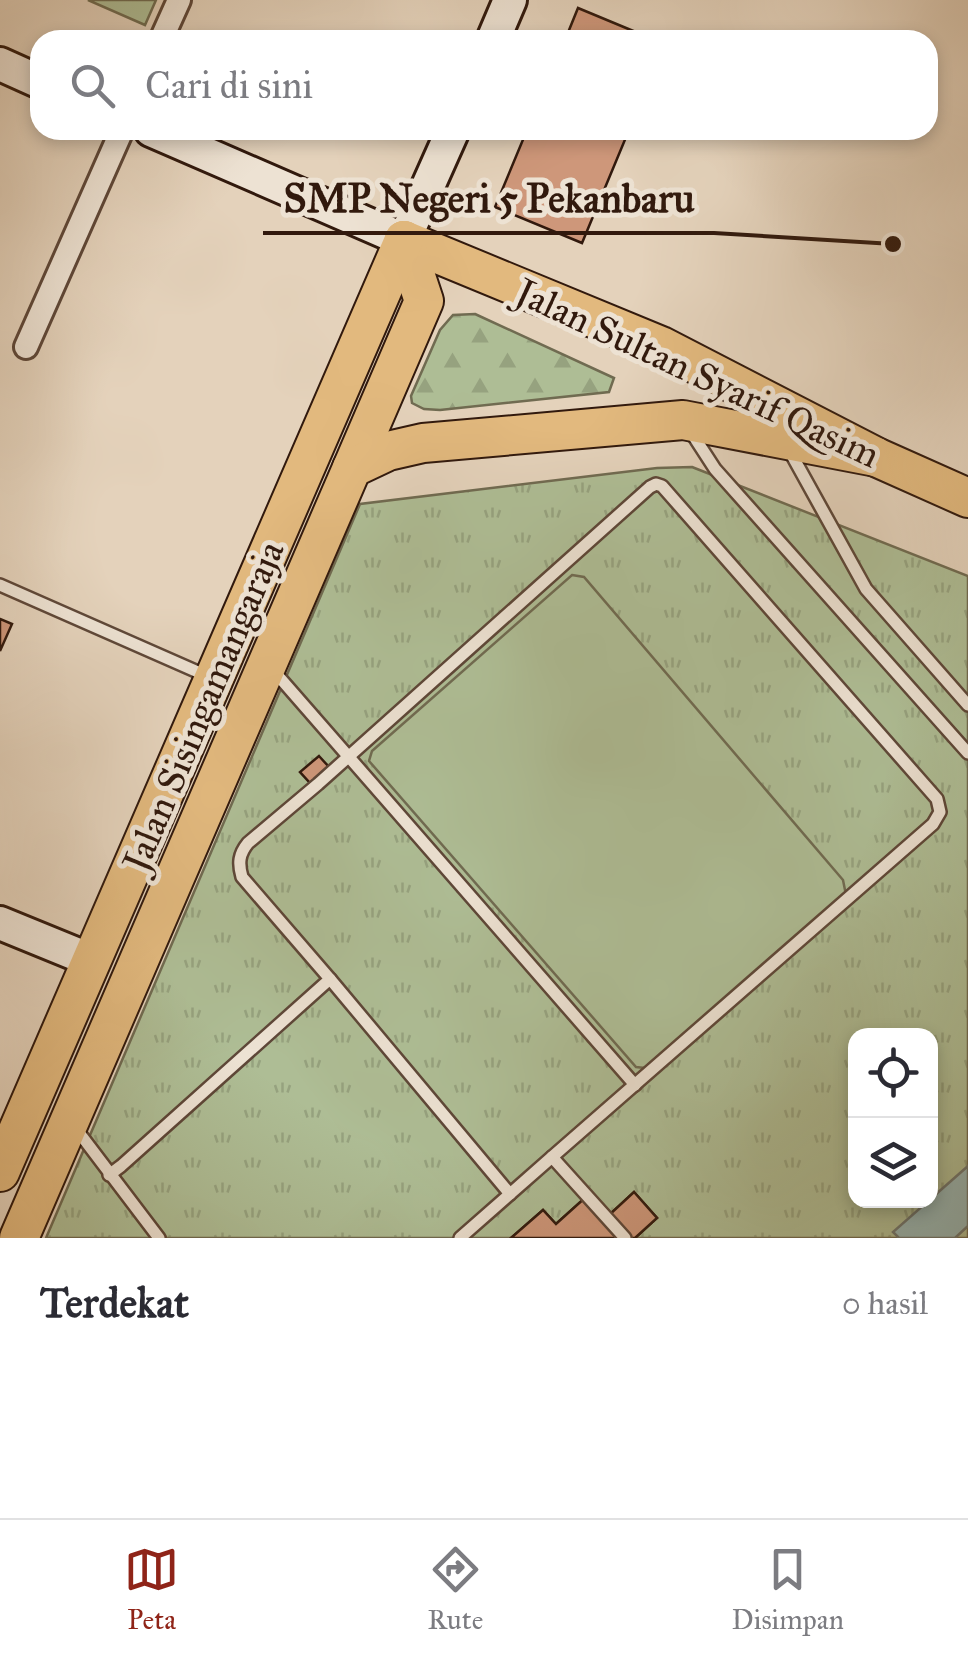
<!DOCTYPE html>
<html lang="id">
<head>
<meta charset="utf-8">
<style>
	body { margin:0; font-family:"IM FELL Great Primer",serif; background:#f7f7f7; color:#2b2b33 }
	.controls { position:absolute; right:30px; bottom:30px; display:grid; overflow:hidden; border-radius:20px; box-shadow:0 5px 15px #0003 }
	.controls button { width:90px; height:90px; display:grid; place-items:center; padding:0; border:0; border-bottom:2px solid #e1e1e2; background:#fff; color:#2b2b33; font:50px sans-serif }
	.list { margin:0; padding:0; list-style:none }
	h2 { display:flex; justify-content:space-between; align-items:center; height:130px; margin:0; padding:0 40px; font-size:42px }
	h2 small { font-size:32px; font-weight:400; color:#7c7c81 }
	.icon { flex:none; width:55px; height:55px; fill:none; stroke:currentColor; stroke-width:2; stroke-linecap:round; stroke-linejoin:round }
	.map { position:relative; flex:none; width:968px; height:1238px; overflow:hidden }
	.search { position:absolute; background:#fff; box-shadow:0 5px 15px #0003; left:30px; right:30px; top:30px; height:110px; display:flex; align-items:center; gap:25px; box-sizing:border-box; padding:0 35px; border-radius:30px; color:#7c7c81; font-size:38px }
	.sheet { height:280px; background:#fff }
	nav { display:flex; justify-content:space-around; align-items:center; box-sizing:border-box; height:140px; border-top:2px solid #e1e1e2; background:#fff; font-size:28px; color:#7c7c81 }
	nav a { display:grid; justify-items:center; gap:5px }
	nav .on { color:#8f2418 }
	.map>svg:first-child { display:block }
	.forest { fill:url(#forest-firs); stroke:#706b51; stroke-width:2.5 }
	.park { fill:url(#park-tufts); stroke:#706b51; stroke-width:2.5; fill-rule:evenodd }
	.garden { fill:#aebd95; stroke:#706b51; stroke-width:2.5 }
	.water { fill:#96b6b4; stroke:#6e7771; stroke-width:2.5 }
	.building { fill:#ce977a; stroke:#31190d; stroke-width:2.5 }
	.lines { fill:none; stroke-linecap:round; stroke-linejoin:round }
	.lane-casing { stroke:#5e4738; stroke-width:16 }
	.street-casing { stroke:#5e4738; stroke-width:28 }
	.secondary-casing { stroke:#31190d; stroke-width:38 }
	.primary-casing { stroke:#31190d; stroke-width:42 }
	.lane { stroke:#ede2d3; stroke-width:11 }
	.street { stroke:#ede2d3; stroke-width:22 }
	.secondary { stroke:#ede2d3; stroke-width:32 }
	.primary { stroke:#e2b97e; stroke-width:38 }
	.labels { text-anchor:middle; stroke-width:10; stroke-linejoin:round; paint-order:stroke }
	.street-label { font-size:38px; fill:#31190d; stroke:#ede2d3 }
	.leader { fill:none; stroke:#31190d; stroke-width:4 }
	.callout-dot { fill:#31190d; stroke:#ede2d3; stroke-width:4 }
	.callout-label { font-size:40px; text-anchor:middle; font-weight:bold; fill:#31190d; stroke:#ede2d3; stroke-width:10; stroke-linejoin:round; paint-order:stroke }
</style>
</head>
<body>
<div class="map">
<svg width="968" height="1238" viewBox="0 0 968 1238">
	<defs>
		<pattern id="forest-firs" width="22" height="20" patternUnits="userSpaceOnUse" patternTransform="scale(2.5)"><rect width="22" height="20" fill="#aebd95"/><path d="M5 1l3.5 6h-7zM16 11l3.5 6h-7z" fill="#96a27f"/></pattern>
		<pattern id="park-tufts" width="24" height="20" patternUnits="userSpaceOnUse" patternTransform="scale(2.5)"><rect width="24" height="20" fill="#aebd95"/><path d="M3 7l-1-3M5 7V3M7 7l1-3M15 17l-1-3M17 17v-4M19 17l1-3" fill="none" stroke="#96a27f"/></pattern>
	</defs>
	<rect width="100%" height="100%" fill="#e4d2bb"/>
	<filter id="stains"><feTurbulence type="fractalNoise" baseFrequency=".002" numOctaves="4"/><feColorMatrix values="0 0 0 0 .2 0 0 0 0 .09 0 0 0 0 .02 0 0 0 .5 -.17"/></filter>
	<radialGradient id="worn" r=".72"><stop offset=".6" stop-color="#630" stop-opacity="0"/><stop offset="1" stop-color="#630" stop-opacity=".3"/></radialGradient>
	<path class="forest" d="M 475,314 L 614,378 L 609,392 L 440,410 L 424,409 L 412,403 L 411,396 L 440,330 L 453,315 Z"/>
	<path class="park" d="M 692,467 L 968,576 L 968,1238 L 46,1238 L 360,504 L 657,468 ZM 856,1036 L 930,1036 L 930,1200 L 856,1200 Z"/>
	<g class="garden">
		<path d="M 88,0 L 156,0 L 145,25 Z"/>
		<path d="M 572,575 L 584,577 L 843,880 L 847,900 L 654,1069 L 636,1067 L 369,761 L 372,751 Z"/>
	</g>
	<path class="water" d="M 968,1166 L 968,1226 L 955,1238 L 899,1238 L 893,1232 Z"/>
	<g class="building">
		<path d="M 578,8 L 655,40 L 565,40 Z"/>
		<path d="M 527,130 L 629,130 L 582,243 L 495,207 Z"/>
		<path d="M 0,619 L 12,624 L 0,651 Z"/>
		<path d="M 319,756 L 329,767 L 310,783 L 300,772 Z"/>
		<path d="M 634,1192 L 657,1218 L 635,1238 L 511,1238 L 543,1210 L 556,1224 L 587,1196 L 606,1218 Z"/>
		<path d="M 634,1192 L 657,1218 L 635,1238 L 511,1238 L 543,1210 L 556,1224 L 587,1196 L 606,1218 Z"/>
	</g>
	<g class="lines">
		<g class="lane-casing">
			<g id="lane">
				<path d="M 691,432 L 715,469 L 968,753"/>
				<path d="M 788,448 L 866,589 L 968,705"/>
				<path d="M 0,585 L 207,676"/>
				<path d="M 273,670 L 635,1085"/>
				<path d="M 330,979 L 510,1194"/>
				<path d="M 74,1126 L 159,1238"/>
				<path d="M 109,1175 L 121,1166 L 330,979 L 242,877 C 238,863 239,854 248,843 L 318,784 L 650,487 L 656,484 L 662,486 L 937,799 L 940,812 L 933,824 L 552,1157 L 625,1238"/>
				<path d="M 460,1238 L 552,1157"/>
			</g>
		</g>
		<g class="street-casing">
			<g id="street">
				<path d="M 161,40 L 179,0"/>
				<path d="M 26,347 L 122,130"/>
			</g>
		</g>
		<g class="secondary-casing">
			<g id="secondary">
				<path d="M 493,40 L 510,0"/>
				<path d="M 0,64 L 40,82"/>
				<path d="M 151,130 L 404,240 L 453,130"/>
				<path d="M 0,923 L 93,961"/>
			</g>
		</g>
		<g class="primary-casing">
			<g id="primary">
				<path d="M 404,240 L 661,346 L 876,457 L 968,498"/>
				<path d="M 352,468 L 424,301 L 404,240"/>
				<path d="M 0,1172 L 404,240"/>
				<path d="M 19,1238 L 352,468 L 388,451 L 423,443 L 683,420 L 876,457"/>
			</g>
		</g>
		<use href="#lane" class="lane"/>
		<use href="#street" class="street"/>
		<use href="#secondary" class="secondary"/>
		<use href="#primary" class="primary"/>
	</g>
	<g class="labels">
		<g class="street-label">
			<text transform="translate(698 373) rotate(25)" y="13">Jalan Sultan Syarif Qasim</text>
			<text transform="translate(203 706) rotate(-67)" y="13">Jalan Sisingamangaraja</text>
		</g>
	</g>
	<path class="leader" d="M893 244L714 233H263"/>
	<circle class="callout-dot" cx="893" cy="244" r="10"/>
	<g class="callout-label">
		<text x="489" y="212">SMP Negeri 5 Pekanbaru</text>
	</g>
	<rect width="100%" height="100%" filter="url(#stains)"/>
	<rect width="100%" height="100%" fill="url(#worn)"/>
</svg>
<div class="controls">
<button><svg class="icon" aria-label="locate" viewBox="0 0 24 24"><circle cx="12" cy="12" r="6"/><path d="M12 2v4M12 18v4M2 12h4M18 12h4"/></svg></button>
<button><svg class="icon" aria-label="layers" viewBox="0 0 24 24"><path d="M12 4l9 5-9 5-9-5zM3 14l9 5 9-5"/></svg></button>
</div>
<div class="search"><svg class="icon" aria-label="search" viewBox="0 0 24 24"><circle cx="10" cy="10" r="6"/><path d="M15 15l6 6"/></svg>Cari di sini</div>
</div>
<section class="sheet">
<h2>Terdekat<small>0 hasil</small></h2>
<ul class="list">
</ul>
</section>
<nav>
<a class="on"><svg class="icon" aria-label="map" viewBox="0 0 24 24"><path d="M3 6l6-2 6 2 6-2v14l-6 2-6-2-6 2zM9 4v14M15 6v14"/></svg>Peta</a>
<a><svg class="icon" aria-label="directions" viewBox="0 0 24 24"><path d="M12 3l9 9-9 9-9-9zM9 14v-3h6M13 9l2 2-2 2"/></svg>Rute</a>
<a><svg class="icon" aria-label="saved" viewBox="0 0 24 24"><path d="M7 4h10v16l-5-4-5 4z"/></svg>Disimpan</a>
</nav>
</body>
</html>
